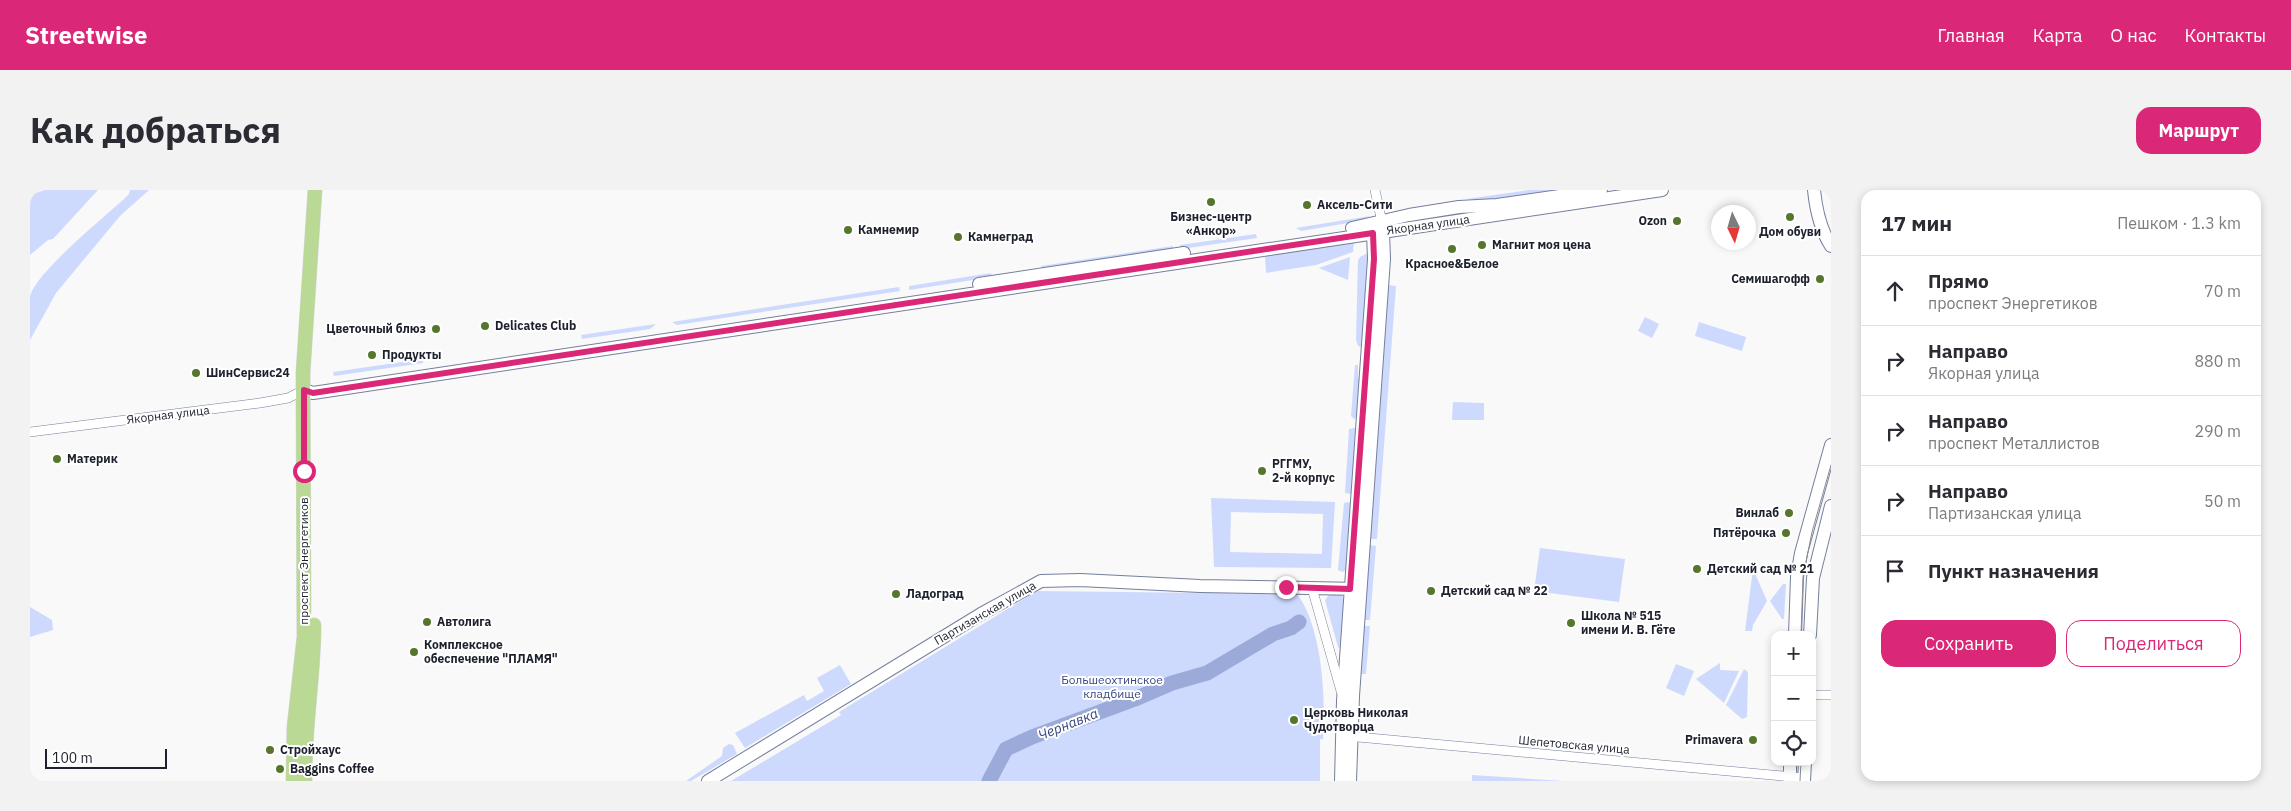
<!DOCTYPE html>
<html lang="ru">
<head>
<meta charset="utf-8">
<style>
	body { margin:0; font-family:"IBM Plex Sans",sans-serif; background:#f2f2f3; color:#2b2b33 }
	.controls { position:absolute; right:15px; bottom:15px; display:grid; overflow:hidden; border-radius:10px; box-shadow:0 2px 8px #0003 }
	.controls button { width:45px; height:45px; display:grid; place-items:center; padding:0; border:0; border-bottom:1px solid #e1e1e2; background:#fff; color:#2b2b33; font:25px sans-serif }
	.compass { position:absolute; left:1681px; top:15px; width:45px; height:45px; border-radius:50%; background:#fff; box-shadow:0 2px 8px #0003; rotate:175deg }
	.scale { position:absolute; left:15px; bottom:12px; width:122px; box-sizing:border-box; padding-left:5px; border:2px solid #1d212d; border-top:0; font-size:14px; line-height:18px; white-space:nowrap; color:#1d212d; -webkit-text-stroke:4px #fff; paint-order:stroke }
	.stop { position:absolute; width:15px; height:15px; margin:-11px; border:4px solid #db2777; border-radius:50%; background:#fff }
	.stop.end { background:#db2777; border-color:#fff; box-shadow:0 1px 5px #0008 }
	.list { margin:0; padding:0; list-style:none }
	h2 { display:flex; justify-content:space-between; align-items:center; height:65px; margin:0; padding:0 20px; font-size:21px }
	h2 small { font-size:16px; font-weight:400; color:#7c7c81 }
	.list li { display:grid; grid-template-columns:32px 1fr auto; gap:15px; align-items:center; box-sizing:border-box; height:70px; padding:0 20px; border-top:1px solid #e1e1e2 }
	.list b { display:block; font-size:19px; white-space:nowrap }
	.list p { margin:0; font-size:16px; white-space:nowrap; color:#7c7c81 }
	.list em { font-size:16px; font-style:normal; color:#7c7c81 }
	.actions { display:flex; gap:10px; padding:15px 20px }
	.actions a { flex:1; padding:11px 0; border:1px solid #db2777; border-radius:15px; text-align:center; font-size:18px; color:#db2777 }
	.actions .main { background:#db2777; color:#fff }
	.icon { flex:none; width:28px; height:28px; fill:none; stroke:currentColor; stroke-width:2; stroke-linecap:round; stroke-linejoin:round }
	.map { position:relative; flex:none; width:1801px; height:591px; overflow:hidden; border-radius:15px }
	header { display:flex; align-items:center; gap:30px; box-sizing:border-box; height:70px; padding:0 25px; background:#db2777; color:#fff }
	header strong { font-size:24px }
	nav { display:flex; gap:28px; margin-inline-start:auto; font-size:18px }
	.intro { display:flex; align-items:center; justify-content:space-between; box-sizing:border-box; height:120px; padding:0 30px }
	h1 { margin:0; font-size:35px }
	.button { padding:12px 22px; border-radius:15px; background:#db2777; color:#fff; font-size:18px; font-weight:700 }
	main { display:flex; gap:30px; padding:0 30px }
	aside { flex:1; background:#fff; border-radius:15px; box-shadow:0 2px 8px #0003 }
	.map>svg:first-child { display:block }
	.green { fill:#cddafe; fill-rule:evenodd }
	.lines { fill:none; stroke-linecap:round; stroke-linejoin:round }
	.river { stroke:#9baad8; stroke-width:15 }
	.street-casing { stroke:#757f9d; stroke-width:10 }
	.secondary-casing { stroke:#757f9d; stroke-width:14 }
	.primary-casing { stroke:#d6d7d9; stroke-width:15 }
	.street { stroke:#fff; stroke-width:9 }
	.secondary { stroke:#fff; stroke-width:12 }
	.primary { stroke:#bad995; stroke-width:14 }
	.tram { stroke:#8b8d93; stroke-width:1 }
	.route { stroke:#db2777; stroke-width:6 }
	.poi-dot { fill:#56762d; stroke:#fff; stroke-width:2 }
	.labels { text-anchor:middle; stroke-width:4; stroke-linejoin:round; paint-order:stroke }
	.poi-label { font-size:12px; font-weight:bold; fill:#1d212d; stroke:#fff; text-anchor:start }
	.street-label { font-size:12px; fill:#1d212d; stroke:#fff }
	.park-label { font-size:12px; fill:#3a4a84; stroke:#fff }
	.water-label { font-size:14px; font-style:italic; fill:#36457f; stroke:#fff }
</style>
</head>
<body>
<header>
<strong>Streetwise</strong>
<nav><a>Главная</a><a>Карта</a><a>О нас</a><a>Контакты</a></nav>
</header>
<div class="intro"><h1>Как добраться</h1><a class="button">Маршрут</a></div>
<main>
<div class="map">
<svg width="1801" height="591" viewBox="0 0 1801 591">
	<rect width="100%" height="100%" fill="#f9f9f9"/>
	<g class="green">
		<path d="M 15,0 L 68,0 L 23,49 L 18,50 L 0,65 L 0,5 Z"/>
		<path d="M 100,0 L 119,0 L 90,26 L 26,103 L 0,150 C 0,136 0,120 0,107 C 5,82 79,24 99,4 Z"/>
		<path d="M 1500,0 L 1540,0 L 1467,11 L 1436,9 Z"/>
		<path d="M 1340,26 L 1330,31 L 1271,41 L 1266,38 Z"/>
		<path d="M 1226,44 L 1227,48 L 1151,59 L 1150,55 Z"/>
		<path d="M 1324,51 L 1323,62 L 1286,75 L 1236,83 L 1235,65 Z"/>
		<path d="M 1143,56 L 1143,60 L 1011,80 L 1011,76 Z"/>
		<path d="M 1338,63 L 1333,158 L 1328,156 L 1326,150 L 1328,70 L 1330,67 Z"/>
		<path d="M 1320,67 L 1318,90 L 1289,78 Z"/>
		<path d="M 961,83 L 962,87 L 879,100 L 879,96 Z"/>
		<path d="M 1358,95 L 1366,96 L 1347,349 L 1340,349 Z"/>
		<path d="M 869,97 L 870,101 L 647,135 L 642,132 Z"/>
		<path d="M 1615,127 L 1629,134 L 1622,148 L 1608,141 Z"/>
		<path d="M 1669,132 L 1716,147 L 1712,161 L 1665,146 Z"/>
		<path d="M 626,134 L 620,139 L 552,149 L 551,145 Z"/>
		<path d="M 393,169 L 393,173 L 304,186 L 303,182 Z"/>
		<path d="M 1325,175 L 1328,175 L 1328,187 L 1331,188 L 1328,227 L 1324,229 L 1321,226 Z"/>
		<path d="M 1423,212 L 1454,213 L 1454,230 L 1422,230 Z"/>
		<path d="M 1324,238 L 1327,239 L 1322,304 L 1315,303 L 1319,239 Z"/>
		<path d="M 1181,308 L 1305,312 L 1301,378 L 1184,377 ZM 1201,322 L 1293,324 L 1292,364 L 1200,362 Z"/>
		<path d="M 1318,312 L 1322,313 L 1316,380 L 1313,382 L 1308,380 L 1314,313 Z"/>
		<path d="M 1339,355 L 1346,356 L 1340,430 L 1333,430 Z"/>
		<path d="M 1510,358 L 1595,369 L 1589,412 L 1504,401 Z"/>
		<path d="M 1723,379 L 1737,411 L 1723,435 L 1722,441 L 1715,441 Z"/>
		<path d="M 1753,394 L 1756,394 L 1754,429 L 1752,429 L 1740,411 Z"/>
		<path d="M 1007,401 L 1267,404 C 1292,436 1296,509 1293,549 L 1290,549 L 1290,591 L 701,591 L 811,525 L 809,522 Z"/>
		<path d="M 1299,405 L 1311,405 L 1314,408 L 1311,459 L 1308,457 L 1295,410 Z"/>
		<path d="M 0,417 L 22,430 L 23,440 L 0,447 Z"/>
		<path d="M 1333,436 L 1340,436 L 1336,484 L 1329,484 Z"/>
		<path d="M 1690,473 L 1690,480 L 1709,481 L 1694,513 L 1666,489 Z"/>
		<path d="M 1646,474 L 1664,481 L 1654,506 L 1636,498 Z"/>
		<path d="M 810,475 L 821,494 L 715,558 L 705,543 L 774,505 L 777,511 L 794,501 L 787,488 Z"/>
		<path d="M 1714,479 L 1718,482 L 1717,527 L 1712,529 L 1696,515 Z"/>
		<path d="M 699,554 L 703,555 L 707,564 L 661,591 L 656,591 L 692,566 L 693,558 Z"/>
		<path d="M 1442,585 L 1534,591 L 1442,591 Z"/>
	</g>
	<g class="lines">
		<path class="river" d="M 959,591 L 976,559 L 1002,547 L 1105,509 L 1142,493 L 1177,483 L 1243,444 L 1261,438 L 1269,432"/>
		<g class="street-casing">
			<g id="street">
				<path d="M 1345,0 L 1353,37"/>
				<path d="M 0,242 L 230,213 L 258,208 L 274,200"/>
				<path d="M 1282,398 L 1311,501"/>
				<path d="M 1782,505 L 1801,505"/>
				<path d="M 1317,546 L 1774,588"/>
			</g>
		</g>
		<g class="secondary-casing">
			<g id="secondary">
				<path d="M 1784,0 C 1786,20 1790,39 1801,56"/>
				<path d="M 1322,38 L 1379,25 L 1429,17 L 1467,15 L 1571,0"/>
				<path d="M 949,94 L 1154,63"/>
				<path d="M 274,200 L 283,203 L 1632,0"/>
				<path d="M 1765,445 L 1767,387 L 1771,363 L 1801,255"/>
				<path d="M 1780,445 L 1783,388 L 1801,316"/>
				<path d="M 1760,572 L 1760,591"/>
				<path d="M 678,591 L 951,424 L 1011,391 L 1050,390 L 1170,396 L 1330,399"/>
				<path d="M 1311,591 L 1313,511 L 1344,69 L 1343,43 L 1347,37"/>
				<path d="M 1320,591 L 1323,506 L 1354,69 L 1353,42"/>
				<path d="M 1774,591 L 1775,572"/>
			</g>
		</g>
		<g class="primary-casing">
			<g id="primary">
				<path d="M 263,591 L 264,537 L 274,447 L 273,183 L 285,0"/>
				<path d="M 275,591 C 274,539 284,487 284,435"/>
			</g>
		</g>
		<use href="#street" class="street"/>
		<use href="#secondary" class="secondary"/>
		<use href="#primary" class="primary"/>
		<g class="tram">
			<path d="M 1771,445 L 1773,387 L 1782,342 L 1801,275"/>
			<path d="M 1770,591 L 1771,572"/>
		</g>
	</g>
	<g class="lines">
		<path class="route" d="M 274,281 L 274,200 L 283,203 L 1343,43 L 1344,69 L 1320,399 L 1256,397"/>
	</g>
	<g class="poi-dot">
		<circle cx="1181" cy="12" r="5"/>
		<circle cx="1277" cy="15" r="5"/>
		<circle cx="1760" cy="27" r="5"/>
		<circle cx="1647" cy="31" r="5"/>
		<circle cx="818" cy="40" r="5"/>
		<circle cx="928" cy="47" r="5"/>
		<circle cx="1452" cy="55" r="5"/>
		<circle cx="1422" cy="59" r="5"/>
		<circle cx="1790" cy="89" r="5"/>
		<circle cx="455" cy="136" r="5"/>
		<circle cx="406" cy="139" r="5"/>
		<circle cx="342" cy="165" r="5"/>
		<circle cx="166" cy="183" r="5"/>
		<circle cx="27" cy="269" r="5"/>
		<circle cx="1232" cy="281" r="5"/>
		<circle cx="1759" cy="323" r="5"/>
		<circle cx="1756" cy="343" r="5"/>
		<circle cx="1667" cy="379" r="5"/>
		<circle cx="1401" cy="401" r="5"/>
		<circle cx="866" cy="404" r="5"/>
		<circle cx="397" cy="432" r="5"/>
		<circle cx="1541" cy="433" r="5"/>
		<circle cx="384" cy="462" r="5"/>
		<circle cx="1264" cy="530" r="5"/>
		<circle cx="1723" cy="550" r="5"/>
		<circle cx="240" cy="560" r="5"/>
		<circle cx="250" cy="579" r="5"/>
	</g>
	<g class="labels">
		<g class="poi-label">
			<text x="1287" y="19">Аксель-Сити</text>
			<text x="1181" y="31" text-anchor="middle">Бизнес-центр<tspan x="1181" dy="14">«Анкор»</tspan></text>
			<text x="1637" y="35" text-anchor="end">Ozon</text>
			<text x="828" y="44">Камнемир</text>
			<text x="1760" y="46" text-anchor="middle">Дом обуви</text>
			<text x="938" y="51">Камнеград</text>
			<text x="1462" y="59">Магнит моя цена</text>
			<text x="1422" y="78" text-anchor="middle">Красное&amp;Белое</text>
			<text x="1780" y="93" text-anchor="end">Семишагофф</text>
			<text x="465" y="140">Delicates Club</text>
			<text x="396" y="143" text-anchor="end">Цветочный блюз</text>
			<text x="352" y="169">Продукты</text>
			<text x="176" y="187">ШинCервис24</text>
			<text x="37" y="273">Материк</text>
			<text x="1242" y="278">РГГМУ,<tspan x="1242" dy="14">2-й корпус</tspan></text>
			<text x="1749" y="327" text-anchor="end">Винлаб</text>
			<text x="1746" y="347" text-anchor="end">Пятёрочка</text>
			<text x="1677" y="383">Детский сад № 21</text>
			<text x="1411" y="405">Детский сад № 22</text>
			<text x="876" y="408">Ладоград</text>
			<text x="1551" y="430">Школа № 515<tspan x="1551" dy="14">имени И. В. Гёте</tspan></text>
			<text x="407" y="436">Автолига</text>
			<text x="394" y="459">Комплексное<tspan x="394" dy="14">обеспечение "ПЛАМЯ"</tspan></text>
			<text x="1274" y="527">Церковь Николая<tspan x="1274" dy="14">Чудотворца</tspan></text>
			<text x="1713" y="554" text-anchor="end">Primavera</text>
			<text x="250" y="564">Стройхаус</text>
			<text x="260" y="583">Baggins Coffee</text>
		</g>
		<g class="street-label">
			<text transform="translate(1398 35) rotate(-8)" y="4">Якорная улица</text>
			<text transform="translate(138 225) rotate(-7)" y="4">Якорная улица</text>
			<text transform="translate(274 371) rotate(-90)" y="4">проспект Энергетиков</text>
			<text transform="translate(955 423) rotate(-30)" y="4">Партизанская улица</text>
			<text transform="translate(1544 555) rotate(5)" y="4">Шепетовская улица</text>
		</g>
		<g class="park-label">
			<text x="1082" y="494">Большеохтинское<tspan x="1082" dy="14">кладбище</tspan></text>
		</g>
		<g class="water-label">
			<text transform="translate(1038 534) rotate(-22)" y="5">Чернавка</text>
		</g>
	</g>
</svg>
<div class="controls">
<button>+</button>
<button>−</button>
<button><svg class="icon" aria-label="locate" viewBox="0 0 24 24"><circle cx="12" cy="12" r="6"/><path d="M12 2v4M12 18v4M2 12h4M18 12h4"/></svg></button>
</div>
<svg class="compass" viewBox="-18 -18 36 36"><path d="M0-13l5 13h-10z" fill="#e53935"/><path d="M0 13l5-13h-10z" fill="#7c7c81"/></svg>
<div class="scale">100 m</div>
<div class="stop" style="left:274px;top:281px"></div>
<div class="stop end" style="left:1256px;top:397px"></div>
</div>
<aside>
<h2>17 мин<small>Пешком · 1.3 km</small></h2>
<ul class="list">
<li><svg class="icon" aria-label="ahead" viewBox="0 0 24 24"><path d="M12 20V5M6 11l6-6 6 6"/></svg><div><b>Прямо</b><p>проспект Энергетиков</p></div><em>70 m</em></li>
<li><svg class="icon" aria-label="right" viewBox="0 0 24 24"><path d="M7 20v-9h11M14 6l5 5-5 5"/></svg><div><b>Направо</b><p>Якорная улица</p></div><em>880 m</em></li>
<li><svg class="icon" aria-label="right" viewBox="0 0 24 24"><path d="M7 20v-9h11M14 6l5 5-5 5"/></svg><div><b>Направо</b><p>проспект Металлистов</p></div><em>290 m</em></li>
<li><svg class="icon" aria-label="right" viewBox="0 0 24 24"><path d="M7 20v-9h11M14 6l5 5-5 5"/></svg><div><b>Направо</b><p>Партизанская улица</p></div><em>50 m</em></li>
<li><svg class="icon" aria-label="arrive" viewBox="0 0 24 24"><path d="M6 21V4h12l-3 4 3 4H6"/></svg><div><b>Пункт назначения</b></div></li>
</ul>
<div class="actions"><a class="main">Сохранить</a><a>Поделиться</a></div>
</aside>
</main>
</body>
</html>
